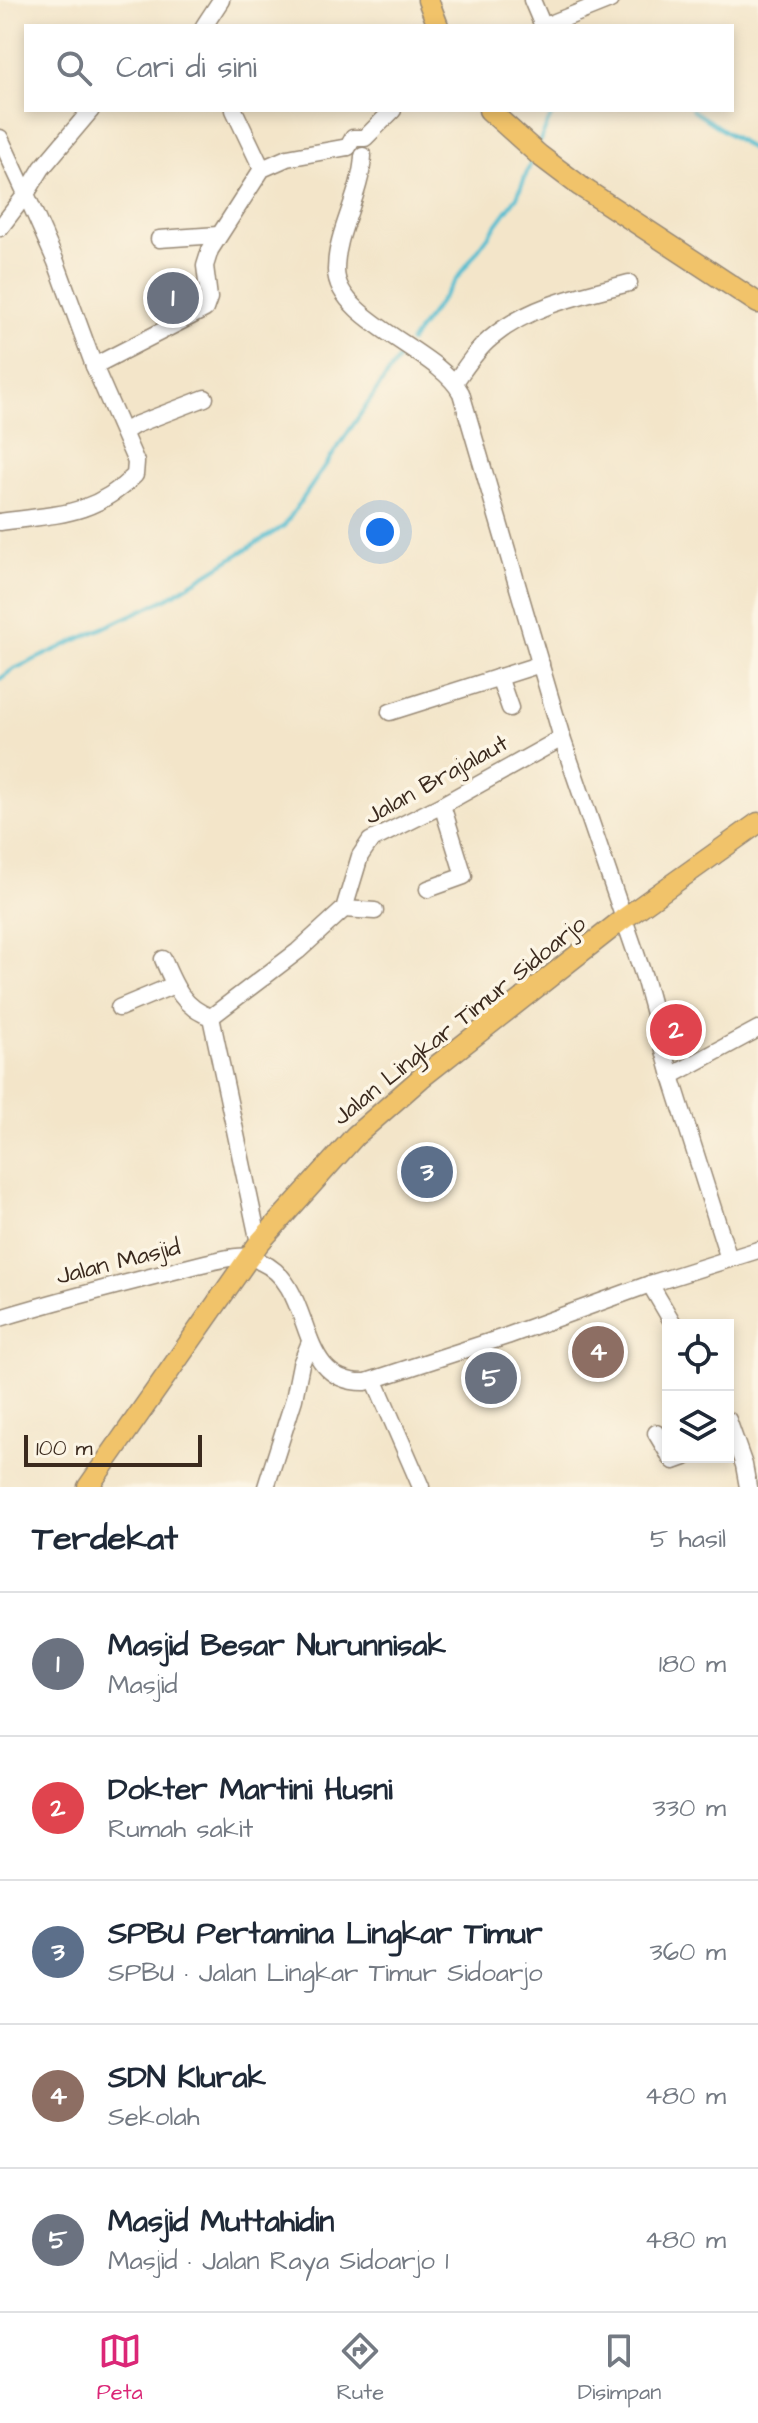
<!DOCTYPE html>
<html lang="id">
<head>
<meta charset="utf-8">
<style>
	body { margin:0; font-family:"Architects Daughter",sans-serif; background:#f2f2f3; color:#1f2937 }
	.controls { position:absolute; right:24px; bottom:24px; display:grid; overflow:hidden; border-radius:0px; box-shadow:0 4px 12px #0003 }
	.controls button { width:72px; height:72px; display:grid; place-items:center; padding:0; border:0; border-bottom:2px solid #e0e1e3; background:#fff; color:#1f2937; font:40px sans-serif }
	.scale { position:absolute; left:24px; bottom:20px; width:178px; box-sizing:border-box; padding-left:8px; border:4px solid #3b2a1e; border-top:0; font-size:22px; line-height:28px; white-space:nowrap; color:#3b2a1e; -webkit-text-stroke:6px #fcf5e5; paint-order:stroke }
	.you { position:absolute; left:380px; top:532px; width:28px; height:28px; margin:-20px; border:6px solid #fff; border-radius:50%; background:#1a73e8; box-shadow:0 0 0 12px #1a73e833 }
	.badge { display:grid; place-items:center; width:52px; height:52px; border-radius:50%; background:#db2777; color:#fff; font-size:26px; font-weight:700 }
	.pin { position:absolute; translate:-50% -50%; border:4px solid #fff; box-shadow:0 2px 8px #0006 }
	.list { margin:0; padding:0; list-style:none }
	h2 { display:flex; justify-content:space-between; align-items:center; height:104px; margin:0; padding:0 32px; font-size:34px }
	h2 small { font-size:26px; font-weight:400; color:#747a83 }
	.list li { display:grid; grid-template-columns:52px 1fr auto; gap:24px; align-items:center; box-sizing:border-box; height:144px; padding:0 32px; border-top:2px solid #e0e1e3 }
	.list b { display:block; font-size:30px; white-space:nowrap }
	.list p { margin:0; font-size:26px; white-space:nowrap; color:#747a83 }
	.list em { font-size:26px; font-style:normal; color:#747a83 }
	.icon { flex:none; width:44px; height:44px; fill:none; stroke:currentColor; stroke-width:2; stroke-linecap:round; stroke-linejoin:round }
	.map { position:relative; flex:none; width:758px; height:1487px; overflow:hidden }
	.search { position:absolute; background:#fff; box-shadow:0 4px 12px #0003; left:24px; right:24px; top:24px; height:88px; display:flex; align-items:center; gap:20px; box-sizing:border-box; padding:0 28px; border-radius:0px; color:#747a83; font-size:30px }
	.sheet { height:824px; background:#fff }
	nav { display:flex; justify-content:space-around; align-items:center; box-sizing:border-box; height:112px; border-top:2px solid #e0e1e3; background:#fff; font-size:22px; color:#747a83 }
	nav a { display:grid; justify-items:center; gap:4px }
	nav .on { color:#db2777 }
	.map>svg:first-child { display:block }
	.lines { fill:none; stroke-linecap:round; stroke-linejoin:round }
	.stream { stroke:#54bdd0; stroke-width:4 }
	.minor-casing { stroke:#978874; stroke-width:19 }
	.major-casing { stroke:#978874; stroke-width:23 }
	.minor { stroke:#fff; stroke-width:16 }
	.major { stroke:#f1c36a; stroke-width:20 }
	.labels { text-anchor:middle; stroke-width:7; stroke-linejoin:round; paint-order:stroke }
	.street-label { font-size:24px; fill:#3b2a1e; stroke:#fcf5e5 }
</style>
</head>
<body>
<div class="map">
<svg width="758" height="1487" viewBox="0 0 758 1487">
	<rect width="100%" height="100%" fill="#fcf5e5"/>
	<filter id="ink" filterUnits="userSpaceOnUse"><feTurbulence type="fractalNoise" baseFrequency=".0125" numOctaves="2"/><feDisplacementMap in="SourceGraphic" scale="16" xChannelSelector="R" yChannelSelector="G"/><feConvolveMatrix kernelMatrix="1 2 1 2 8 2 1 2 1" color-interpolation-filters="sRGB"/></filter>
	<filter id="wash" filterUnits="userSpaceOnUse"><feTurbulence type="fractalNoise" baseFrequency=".006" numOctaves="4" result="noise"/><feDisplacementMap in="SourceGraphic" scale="32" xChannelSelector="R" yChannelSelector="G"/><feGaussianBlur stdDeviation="1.8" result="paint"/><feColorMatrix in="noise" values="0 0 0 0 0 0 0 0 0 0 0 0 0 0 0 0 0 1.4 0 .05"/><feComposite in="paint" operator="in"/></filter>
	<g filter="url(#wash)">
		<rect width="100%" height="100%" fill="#f3e5c9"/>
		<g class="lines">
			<g class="stream">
				<path d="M 692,110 L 758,153"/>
				<path d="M 538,145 L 554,110"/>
				<path d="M 410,342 L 517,197 L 533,157"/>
				<path d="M 0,679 L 12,670 L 168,598 L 284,526 L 405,349"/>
			</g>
		</g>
	</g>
	<g filter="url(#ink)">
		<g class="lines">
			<g class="minor-casing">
				<g id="minor">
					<path d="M 532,0 L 543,26"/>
					<path d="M 204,26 L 221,0"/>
					<path d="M 545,26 L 610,0"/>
					<path d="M 234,110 L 262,169"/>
					<path d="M 0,138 L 26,194 L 0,228"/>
					<path d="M 348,147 L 353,138 L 365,138 L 393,110"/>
					<path d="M 363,156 C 361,196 336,231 336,270 C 336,320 439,351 461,393 L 562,738 L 644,977 L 671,1076 L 729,1259"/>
					<path d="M 159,239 L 218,235"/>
					<path d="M 94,366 L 205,309 L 209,298 L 205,266 L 210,250 L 262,169 L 287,158 L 348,147"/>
					<path d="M 455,382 C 466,367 476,350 491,338 C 530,305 582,295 629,283"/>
					<path d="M 124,432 L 135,425 L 205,398"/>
					<path d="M 0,522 C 56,514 92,517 135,475 L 136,462 L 94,366 L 56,262 L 26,194 L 42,168 L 91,110"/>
					<path d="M 499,677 L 510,708"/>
					<path d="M 390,712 L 541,664"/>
					<path d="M 428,889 L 464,876 L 442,805"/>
					<path d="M 344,909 L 375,911"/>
					<path d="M 163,959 C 174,985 183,1008 211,1017"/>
					<path d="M 119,1008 L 174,985"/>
					<path d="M 671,1076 L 758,1029"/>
					<path d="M 259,1243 L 211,1017 L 298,951 L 344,909 L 360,856 L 370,841 L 442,805 L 562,738"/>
					<path d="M 650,1284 L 674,1325"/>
					<path d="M 0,1318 C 59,1300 118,1285 178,1270 C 194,1266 235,1254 250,1257 C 254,1257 258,1260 261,1262 C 318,1287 292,1384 366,1382 L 507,1336 L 650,1284 L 758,1250"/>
					<path d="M 375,1381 L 421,1487"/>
					<path d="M 728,1420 L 744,1465 L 748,1487"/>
					<path d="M 656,1433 L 668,1453"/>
					<path d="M 670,1457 L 674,1461 L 685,1457"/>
					<path d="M 266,1487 L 294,1399 L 301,1364 L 310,1342"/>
				</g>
			</g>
			<g class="major-casing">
				<g id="major">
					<path d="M 428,0 L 438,26"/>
					<path d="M 489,110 L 539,155 L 580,186 L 758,303"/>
					<path d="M 88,1487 L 259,1243 L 355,1136 L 421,1078 L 622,920 L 758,823"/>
				</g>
			</g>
			<use href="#minor" class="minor"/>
			<use href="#major" class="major"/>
		</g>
	</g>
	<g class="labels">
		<g class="street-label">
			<text transform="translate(436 779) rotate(-29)" y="8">Jalan Brajalaut</text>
			<text transform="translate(459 1020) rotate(-39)" y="8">Jalan Lingkar Timur Sidoarjo</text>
			<text transform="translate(118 1261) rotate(-14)" y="8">Jalan Masjid</text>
		</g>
	</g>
</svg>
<div class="controls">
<button><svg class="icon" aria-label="locate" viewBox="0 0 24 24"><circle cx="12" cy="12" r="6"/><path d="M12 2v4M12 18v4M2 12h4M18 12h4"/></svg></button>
<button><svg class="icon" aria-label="layers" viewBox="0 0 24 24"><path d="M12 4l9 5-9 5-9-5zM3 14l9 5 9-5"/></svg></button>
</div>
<div class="scale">100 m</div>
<div class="you"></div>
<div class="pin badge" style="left:173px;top:298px;background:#6b7280">1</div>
<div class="pin badge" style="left:676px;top:1030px;background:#e0444e">2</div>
<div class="pin badge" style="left:427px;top:1172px;background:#5c6f8a">3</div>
<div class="pin badge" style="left:598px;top:1352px;background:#8d6e63">4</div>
<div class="pin badge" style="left:491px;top:1378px;background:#6b7280">5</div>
<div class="search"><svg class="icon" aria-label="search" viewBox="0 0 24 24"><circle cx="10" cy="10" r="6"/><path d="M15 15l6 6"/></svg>Cari di sini</div>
</div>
<section class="sheet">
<h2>Terdekat<small>5 hasil</small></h2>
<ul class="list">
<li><span class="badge" style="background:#6b7280">1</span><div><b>Masjid Besar Nurunnisak</b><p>Masjid</p></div><em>180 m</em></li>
<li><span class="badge" style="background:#e0444e">2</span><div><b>Dokter Martini Husni</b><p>Rumah sakit</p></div><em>330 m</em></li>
<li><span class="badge" style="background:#5c6f8a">3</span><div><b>SPBU Pertamina Lingkar Timur</b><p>SPBU · Jalan Lingkar Timur Sidoarjo</p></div><em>360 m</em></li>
<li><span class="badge" style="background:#8d6e63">4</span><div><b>SDN Klurak</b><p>Sekolah</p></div><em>480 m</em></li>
<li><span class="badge" style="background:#6b7280">5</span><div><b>Masjid Muttahidin</b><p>Masjid · Jalan Raya Sidoarjo 1</p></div><em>480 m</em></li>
</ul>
</section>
<nav>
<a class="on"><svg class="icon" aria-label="map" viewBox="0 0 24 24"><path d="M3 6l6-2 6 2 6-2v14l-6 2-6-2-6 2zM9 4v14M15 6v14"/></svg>Peta</a>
<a><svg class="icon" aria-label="directions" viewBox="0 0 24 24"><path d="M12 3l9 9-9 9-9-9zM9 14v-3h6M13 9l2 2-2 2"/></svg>Rute</a>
<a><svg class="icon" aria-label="saved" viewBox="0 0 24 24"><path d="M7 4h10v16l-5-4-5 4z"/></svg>Disimpan</a>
</nav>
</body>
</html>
